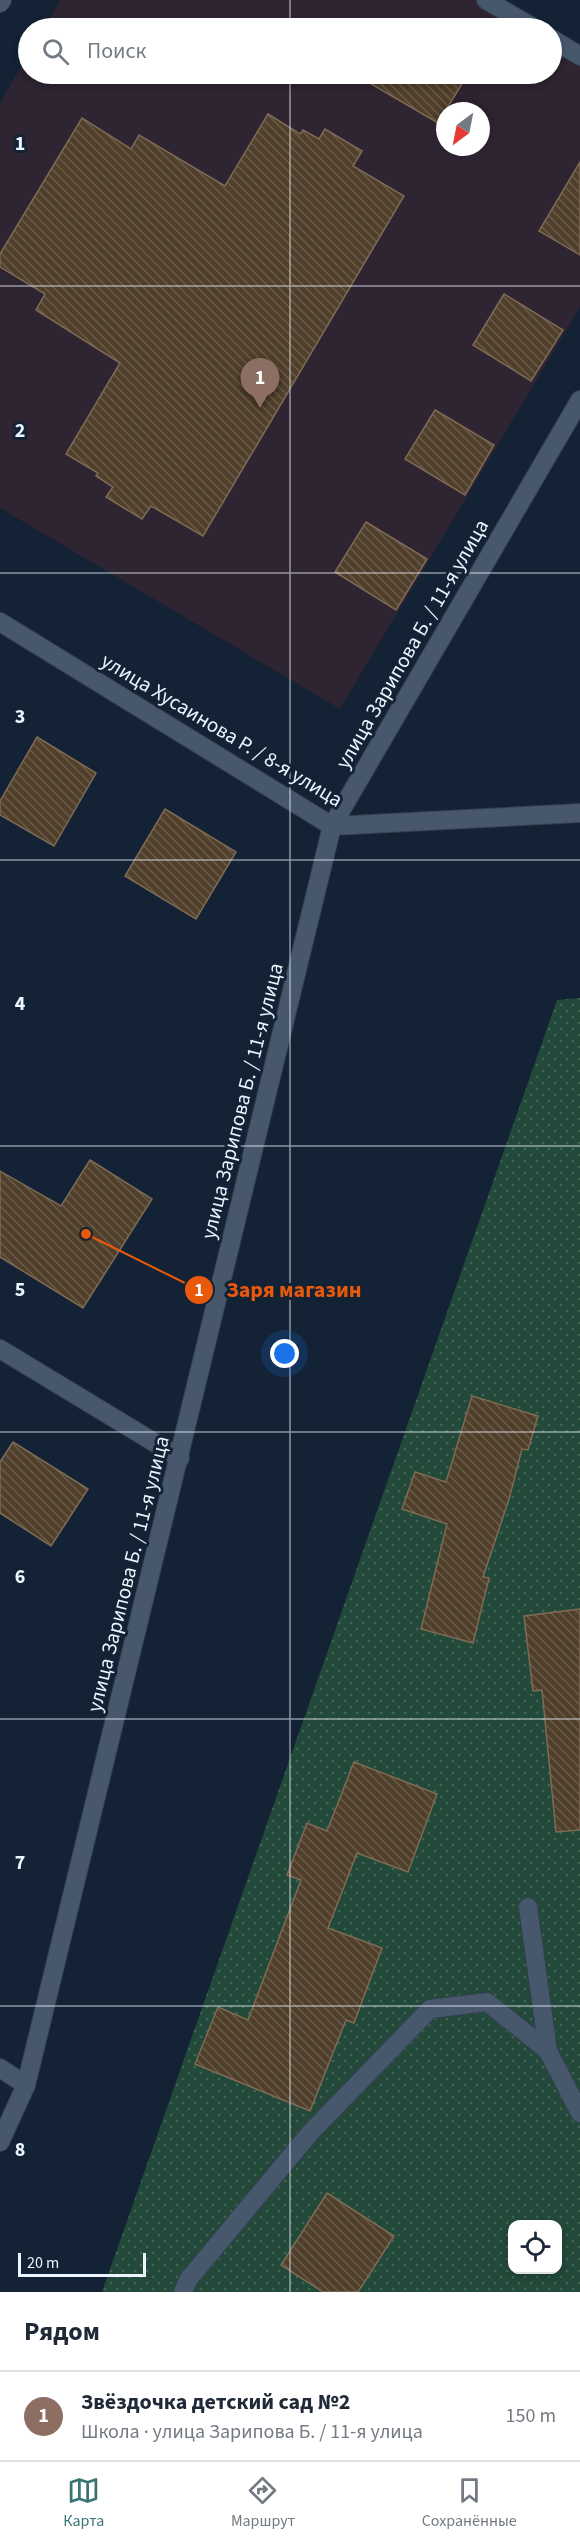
<!DOCTYPE html>
<html lang="ru">
<head>
<meta charset="utf-8">
<style>
	body { margin:0; font-family:"Source Sans 3",sans-serif; background:#f6f6f7; color:#1f2937 }
	.controls { position:absolute; right:18px; bottom:18px; display:grid; overflow:hidden; border-radius:12px; box-shadow:0 3px 9px #0003 }
	.controls button { width:54px; height:54px; display:grid; place-items:center; padding:0; border:0; border-bottom:2px solid #e0e1e3; background:#fff; color:#1f2937; font:30px sans-serif }
	.compass { position:absolute; left:436px; top:102px; width:54px; height:54px; border-radius:50%; background:#fff; box-shadow:0 3px 9px #0003; rotate:212deg }
	.scale { position:absolute; left:18px; bottom:15px; width:128px; box-sizing:border-box; padding-left:6px; border:3px solid #ecf4fe; border-top:0; font-size:16px; line-height:21px; white-space:nowrap; color:#ecf4fe; -webkit-text-stroke:4px #132234; paint-order:stroke }
	.you { position:absolute; left:285px; top:1354px; width:21px; height:21px; margin:-15px; border:4px solid #fff; border-radius:50%; background:#1a73e8; box-shadow:0 0 0 9px #1a73e833 }
	.badge { display:grid; place-items:center; width:39px; height:39px; border-radius:50%; background:#397374; color:#fff; font-size:20px; font-weight:700 }
	.pin { position:absolute; translate:-50% -50px; filter:drop-shadow(0 2px 3px #0008) }
	.pin::after { content:''; position:absolute; top:32px; width:21px; height:18px; background:inherit; clip-path:polygon(0 0,100% 0,50% 100%) }
	.list { margin:0; padding:0; list-style:none }
	h2 { display:flex; justify-content:space-between; align-items:center; height:78px; margin:0; padding:0 24px; font-size:26px }
	h2 small { font-size:20px; font-weight:400; color:#747a83 }
	.list li { display:grid; grid-template-columns:39px 1fr auto; gap:18px; align-items:center; box-sizing:border-box; height:90px; padding:0 24px; border-top:2px solid #e0e1e3 }
	.list b { display:block; font-size:22px; white-space:nowrap }
	.list p { margin:0; font-size:20px; white-space:nowrap; color:#747a83 }
	.list em { font-size:20px; font-style:normal; color:#747a83 }
	.icon { flex:none; width:33px; height:33px; fill:none; stroke:currentColor; stroke-width:2; stroke-linecap:round; stroke-linejoin:round }
	.map { position:relative; flex:none; width:580px; height:2292px; overflow:hidden }
	.search { position:absolute; background:#fff; box-shadow:0 3px 9px #0003; left:18px; right:18px; top:18px; height:66px; display:flex; align-items:center; gap:15px; box-sizing:border-box; padding:0 21px; border-radius:33px; color:#747a83; font-size:22px }
	.sheet { height:168px; background:#fff }
	nav { display:flex; justify-content:space-around; align-items:center; box-sizing:border-box; height:84px; border-top:2px solid #e0e1e3; background:#fff; font-size:16px; color:#747a83 }
	nav a { display:grid; justify-items:center; gap:3px }
	nav .on { color:#397374 }
	.map>svg:first-child { display:block }
	.education { fill:#2f2432; fill-rule:evenodd }
	.garden { fill:url(#garden-dots); fill-rule:evenodd }
	.building { fill:url(#building-back-hatch); stroke:#7e6b55; stroke-width:1.5 }
	.lines { fill:none; stroke-linecap:round; stroke-linejoin:round }
	.lane-casing { stroke:#353e4d; stroke-width:20 }
	.street-casing { stroke:#353e4d; stroke-width:20 }
	.secondary-casing { stroke:#353e4d; stroke-width:20 }
	.lane { stroke:#47586d; stroke-width:18 }
	.street { stroke:#47586d; stroke-width:18 }
	.secondary { stroke:#47586d; stroke-width:18 }
	.grid { fill:none; stroke:#ecf4fe; stroke-width:1.5; stroke-opacity:0.55 }
	.labels { text-anchor:middle; stroke-width:6; stroke-linejoin:round; paint-order:stroke }
	.street-label { font-size:21px; fill:#ecf4fe; stroke:#132234 }
	.grid-label { font-size:20px; text-anchor:middle; font-weight:bold; fill:#ecf4fe; stroke:#132234; stroke-width:6; stroke-linejoin:round; paint-order:stroke }
	.leader { fill:none; stroke:#e8590c; stroke-width:2 }
	.callout-dot { fill:#e8590c; stroke:#132234; stroke-width:2 }
	.mark-label { font-size:18px; text-anchor:middle; font-weight:bold; fill:#fff }
	.callout-label { font-size:22px; text-anchor:middle; font-weight:bold; fill:#e8590c; stroke:#132234; stroke-width:6; stroke-linejoin:round; paint-order:stroke }
</style>
</head>
<body>
<div class="map">
<svg width="580" height="2292" viewBox="0 0 580 2292">
	<defs>
		<pattern id="garden-dots" width="8" height="8" patternUnits="userSpaceOnUse" patternTransform="scale(1.5)"><rect width="8" height="8" fill="#224939"/><path d="M2 2h.1M6 6h.1" fill="none" stroke="#426457" stroke-width="1.8" stroke-linecap="round"/></pattern>
		<pattern id="building-back-hatch" width="6" height="6" patternUnits="userSpaceOnUse" patternTransform="scale(1.5)"><rect width="6" height="6" fill="#503f2a"/><path d="M-1 5l2 2M0 0l6 6M5-1l2 2" fill="none" stroke="#695b4a"/></pattern>
	</defs>
	<rect width="100%" height="100%" fill="#132234"/>
	<g class="education">
		<path d="M 60,0 L 491,0 L 538,28 L 44,28 Z"/>
		<path d="M 552,36 L 580,53 L 580,307 L 340,709 L 0,508 L 0,103 L 28,54 L 28,74 L 552,74 ZM 445,111 L 481,111 L 481,147 L 445,147 Z"/>
	</g>
	<path class="garden" d="M 580,998 L 580,2292 L 102,2292 L 557,1000 ZM 512,2224 L 558,2224 L 558,2270 L 512,2270 Z"/>
	<g class="building">
		<path d="M 354,74 L 468,74 L 438,123 Z"/>
		<path d="M 268,114 L 300,134 L 303,130 L 319,139 L 325,129 L 362,151 L 353,166 L 404,196 L 203,536 L 151,506 L 142,519 L 106,497 L 113,487 L 96,476 L 98,473 L 66,454 L 120,363 L 36,310 L 45,294 L 0,267 L 0,254 L 82,118 L 131,149 L 139,135 L 225,186 Z"/>
		<path d="M 580,162 L 580,255 L 539,231 Z"/>
		<path d="M 504,294 L 563,330 L 531,381 L 473,345 Z"/>
		<path d="M 435,410 L 494,445 L 465,495 L 405,459 Z"/>
		<path d="M 366,522 L 427,559 L 396,610 L 335,572 Z"/>
		<path d="M 37,737 L 96,773 L 54,846 L 0,815 L 0,801 Z"/>
		<path d="M 165,809 L 236,852 L 196,919 L 125,876 Z"/>
		<path d="M 90,1160 L 152,1199 L 83,1308 L 0,1257 L 0,1171 L 61,1206 Z"/>
		<path d="M 472,1396 L 538,1416 L 528,1450 L 522,1449 L 509,1499 L 483,1577 L 489,1578 L 473,1643 L 421,1629 L 447,1524 L 402,1509 L 415,1472 L 446,1482 Z"/>
		<path d="M 13,1442 L 88,1489 L 51,1546 L 0,1513 L 0,1462 Z"/>
		<path d="M 580,1609 L 580,1830 L 556,1832 L 542,1690 L 533,1691 L 524,1616 Z"/>
		<path d="M 354,1762 L 437,1794 L 408,1872 L 357,1853 L 328,1928 L 382,1948 L 354,2023 L 346,2020 L 310,2111 L 195,2064 L 218,2007 L 248,2020 L 301,1880 L 287,1875 L 307,1823 L 327,1831 Z"/>
		<path d="M 327,2193 L 394,2236 L 358,2292 L 323,2292 L 281,2265 Z"/>
	</g>
	<g class="lines">
		<g class="lane-casing">
			<g id="lane">
				<path d="M 528,1907 L 548,2051"/>
				<path d="M 183,2292 L 188,2280 L 310,2133 L 430,2009 L 487,2002 L 548,2051 L 580,2113"/>
			</g>
		</g>
		<g class="street-casing">
			<g id="street">
				<path d="M 486,0 L 534,28"/>
				<path d="M 0,3 L 2,0"/>
				<path d="M 552,39 L 580,56"/>
				<path d="M 0,622 L 332,826 L 580,813"/>
				<path d="M 332,826 L 580,400"/>
				<path d="M 0,1349 L 180,1458"/>
				<path d="M 0,2068 L 26,2085"/>
			</g>
		</g>
		<g class="secondary-casing">
			<path id="secondary" d="M 0,2142 L 26,2085 L 332,826"/>
		</g>
		<use href="#lane" class="lane"/>
		<use href="#street" class="street"/>
		<use href="#secondary" class="secondary"/>
	</g>
	<path class="grid" d="M 290,0 L 290,28M 290,74 L 290,2292M 0,286 L 580,286M 0,573 L 580,573M 0,860 L 580,860M 0,1146 L 580,1146M 0,1432 L 580,1432M 0,1719 L 580,1719M 0,2006 L 580,2006"/>
	<g class="labels">
		<g class="street-label">
			<text transform="translate(412 644) rotate(-60)" y="7">улица Зарипова Б. / 11-я улица</text>
			<text transform="translate(222 730) rotate(31)" y="7">улица Хусаинова Р. / 8-я улица</text>
			<text transform="translate(242 1101) rotate(-76)" y="7">улица Зарипова Б. / 11-я улица</text>
			<text transform="translate(128 1574) rotate(-76)" y="7">улица Зарипова Б. / 11-я улица</text>
		</g>
	</g>
	<g class="grid-label">
		<text x="20" y="150">1</text>
		<text x="20" y="437">2</text>
		<text x="20" y="723">3</text>
		<text x="20" y="1010">4</text>
		<text x="20" y="1296">5</text>
		<text x="20" y="1583">6</text>
		<text x="20" y="1869">7</text>
		<text x="20" y="2156">8</text>
	</g>
	<path class="leader" d="M86 1234L199 1290"/>
	<g class="callout-dot">
		<circle cx="86" cy="1234" r="6"/>
		<circle cx="199" cy="1290" r="15"/>
	</g>
	<g class="mark-label">
		<text x="199" y="1296">1</text>
	</g>
	<g class="callout-label">
		<text x="294" y="1297">Заря магазин</text>
	</g>
</svg>
<div class="controls">
<button><svg class="icon" aria-label="locate" viewBox="0 0 24 24"><circle cx="12" cy="12" r="6"/><path d="M12 2v4M12 18v4M2 12h4M18 12h4"/></svg></button>
</div>
<svg class="compass" viewBox="-18 -18 36 36"><path d="M0-13l5 13h-10z" fill="#e53935"/><path d="M0 13l5-13h-10z" fill="#747a83"/></svg>
<div class="scale">20 m</div>
<div class="you"></div>
<div class="pin badge" style="left:260px;top:408px;background:#8d6e63">1</div>
<div class="search"><svg class="icon" aria-label="search" viewBox="0 0 24 24"><circle cx="10" cy="10" r="6"/><path d="M15 15l6 6"/></svg>Поиск</div>
</div>
<section class="sheet">
<h2>Рядом<small></small></h2>
<ul class="list">
<li><span class="badge" style="background:#8d6e63">1</span><div><b>Звёздочка детский сад №2</b><p>Школа · улица Зарипова Б. / 11-я улица</p></div><em>150 m</em></li>
</ul>
</section>
<nav>
<a class="on"><svg class="icon" aria-label="map" viewBox="0 0 24 24"><path d="M3 6l6-2 6 2 6-2v14l-6 2-6-2-6 2zM9 4v14M15 6v14"/></svg>Карта</a>
<a><svg class="icon" aria-label="directions" viewBox="0 0 24 24"><path d="M12 3l9 9-9 9-9-9zM9 14v-3h6M13 9l2 2-2 2"/></svg>Маршрут</a>
<a><svg class="icon" aria-label="saved" viewBox="0 0 24 24"><path d="M7 4h10v16l-5-4-5 4z"/></svg>Сохранённые</a>
</nav>
</body>
</html>
